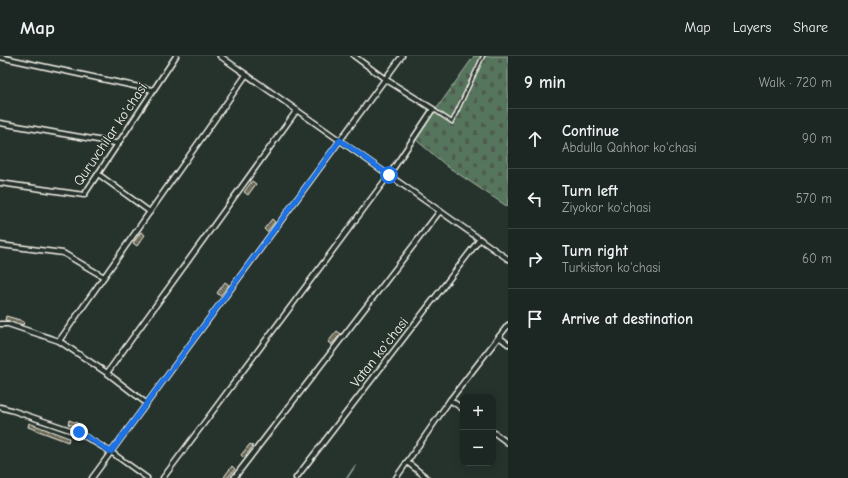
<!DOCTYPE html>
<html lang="en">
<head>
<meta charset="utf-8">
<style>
	body { margin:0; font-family:"Comic Neue",sans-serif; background:#252e2a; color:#f1f3f6 }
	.controls { position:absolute; right:12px; bottom:12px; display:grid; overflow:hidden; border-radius:8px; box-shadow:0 2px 10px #0003 }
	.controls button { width:36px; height:36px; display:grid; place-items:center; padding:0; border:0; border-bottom:1px solid #3a4340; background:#1c2622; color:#f1f3f6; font:20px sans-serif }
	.stop { position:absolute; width:12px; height:12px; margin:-9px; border:3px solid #1a73e8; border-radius:50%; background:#fff }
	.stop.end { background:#1a73e8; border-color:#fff; box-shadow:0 1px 4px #0008 }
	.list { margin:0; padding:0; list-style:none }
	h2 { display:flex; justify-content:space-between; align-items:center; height:52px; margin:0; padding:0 16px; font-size:17px }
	h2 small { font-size:13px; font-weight:400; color:#a0a5a5 }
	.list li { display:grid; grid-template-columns:26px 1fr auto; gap:12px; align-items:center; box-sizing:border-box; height:60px; padding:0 16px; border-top:1px solid #3a4340 }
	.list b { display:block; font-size:15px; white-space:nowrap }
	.list p { margin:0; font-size:13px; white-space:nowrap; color:#a0a5a5 }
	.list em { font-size:13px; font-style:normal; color:#a0a5a5 }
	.icon { flex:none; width:22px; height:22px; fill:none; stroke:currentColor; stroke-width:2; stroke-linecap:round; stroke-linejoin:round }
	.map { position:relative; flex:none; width:508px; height:422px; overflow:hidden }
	header { display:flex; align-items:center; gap:24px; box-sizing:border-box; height:56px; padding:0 20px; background:#1c2622; border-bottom:1px solid #3a4340 }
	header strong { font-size:19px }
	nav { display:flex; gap:22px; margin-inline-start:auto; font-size:14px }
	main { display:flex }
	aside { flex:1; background:#1c2622 }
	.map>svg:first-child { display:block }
	.cemetery { fill:url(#cemetery-stones); stroke:#a6b3a2 }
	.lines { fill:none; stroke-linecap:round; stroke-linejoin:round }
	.stream { stroke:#8ca09d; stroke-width:1.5 }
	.building { fill:url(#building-cross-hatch); stroke:#f4f1e8 }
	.lane-casing { stroke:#f4f1e8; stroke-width:5 }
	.street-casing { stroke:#f4f1e8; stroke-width:7 }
	.lane { stroke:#26332d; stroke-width:2 }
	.street { stroke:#26332d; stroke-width:4 }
	.route { stroke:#1a73e8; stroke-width:5 }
	.labels { text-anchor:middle; stroke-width:3; stroke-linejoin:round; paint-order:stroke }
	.street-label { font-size:14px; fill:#f4f1e8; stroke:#26332d }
</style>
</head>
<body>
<header>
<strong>Map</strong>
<nav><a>Map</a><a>Layers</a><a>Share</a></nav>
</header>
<main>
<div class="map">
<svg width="508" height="422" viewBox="0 0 508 422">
	<defs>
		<pattern id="cemetery-stones" width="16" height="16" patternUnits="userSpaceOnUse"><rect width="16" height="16" fill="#57755d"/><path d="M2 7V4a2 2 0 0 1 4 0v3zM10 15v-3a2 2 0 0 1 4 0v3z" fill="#4f5c50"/></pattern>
		<pattern id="building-cross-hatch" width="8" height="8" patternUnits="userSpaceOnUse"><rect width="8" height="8" fill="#686551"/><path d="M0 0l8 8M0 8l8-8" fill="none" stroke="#7e7c6a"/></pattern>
	</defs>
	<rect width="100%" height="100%" fill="#26332d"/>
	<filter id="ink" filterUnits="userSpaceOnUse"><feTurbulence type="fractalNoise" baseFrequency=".025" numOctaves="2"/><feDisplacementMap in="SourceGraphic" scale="8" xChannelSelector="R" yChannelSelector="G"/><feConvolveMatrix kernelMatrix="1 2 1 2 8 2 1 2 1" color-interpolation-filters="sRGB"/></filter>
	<g filter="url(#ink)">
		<path class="cemetery" d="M 474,0 L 508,0 L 508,151 L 448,111 L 415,83 Z"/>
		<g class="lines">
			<path class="stream" d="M 347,422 L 355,410"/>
		</g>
		<g class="building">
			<path d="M 252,125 L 256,128 L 248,139 L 244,136 Z"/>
			<path d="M 272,163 L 275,166 L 267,176 L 264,173 Z"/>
			<path d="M 141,176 L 145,179 L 137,190 L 133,187 Z"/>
			<path d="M 225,226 L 229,229 L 220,240 L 217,237 Z"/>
			<path d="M 6,260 L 20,264 L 24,266 L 23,269 L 5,264 Z"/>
			<path d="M 337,275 L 341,278 L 331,289 L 328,286 Z"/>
			<path d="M 69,364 L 82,369 L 81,372 L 68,368 Z"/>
			<path d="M 29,367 L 69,382 L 68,386 L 28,371 Z"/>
			<path d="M 250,388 L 253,390 L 244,402 L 241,399 Z"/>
			<path d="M 232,410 L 235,413 L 228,422 L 226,422 L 224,421 Z"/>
		</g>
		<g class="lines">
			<g class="lane-casing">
				<path id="lane" d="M 434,54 L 452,66 L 483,0"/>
			</g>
			<g class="street-casing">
				<g id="street">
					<path d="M 220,0 L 508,203"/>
					<path d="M 0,1 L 153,34"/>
					<path d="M 0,67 L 115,87 L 118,89"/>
					<path d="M 98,118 L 150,156"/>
					<path d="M 0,127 L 84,139 L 176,0"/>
					<path d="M 0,189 L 63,197 L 104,221"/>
					<path d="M 0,268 L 8,268 L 59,285 L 107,317 L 146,347"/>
					<path d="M 499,281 L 508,288"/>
					<path d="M 59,285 L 246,19"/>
					<path d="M 107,317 L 297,54"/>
					<path d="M 450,344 L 463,353"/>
					<path d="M 0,351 L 11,354 L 79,377 L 111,396 L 147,422"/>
					<path d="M 493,376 L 508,387"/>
					<path d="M 407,406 L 427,422"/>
					<path d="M 92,422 L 402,0"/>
					<path d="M 163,422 L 389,119 L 433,53 L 385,23 L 354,0"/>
					<path d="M 234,422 L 440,155"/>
					<path d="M 296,422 L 480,183"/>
					<path d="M 396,422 L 450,344 L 508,269"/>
				</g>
			</g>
			<use href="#lane" class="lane"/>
			<use href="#street" class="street"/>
		</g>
	</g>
	<g class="lines" filter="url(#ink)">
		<path class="route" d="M 79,376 L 111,396 L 340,84 L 389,119"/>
	</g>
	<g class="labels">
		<g class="street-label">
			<text transform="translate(110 78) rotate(-56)" y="5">Quruvchilar ko'chasi</text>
			<text transform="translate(379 296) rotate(-52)" y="5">Vatan ko'chasi</text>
		</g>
	</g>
</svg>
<div class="controls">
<button>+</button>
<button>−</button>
</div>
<div class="stop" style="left:389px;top:119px"></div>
<div class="stop end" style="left:79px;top:376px"></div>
</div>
<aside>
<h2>9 min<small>Walk · 720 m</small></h2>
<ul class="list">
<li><svg class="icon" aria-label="ahead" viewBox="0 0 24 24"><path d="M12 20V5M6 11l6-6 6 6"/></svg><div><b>Continue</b><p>Abdulla Qahhor ko'chasi</p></div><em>90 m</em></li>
<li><svg class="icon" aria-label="left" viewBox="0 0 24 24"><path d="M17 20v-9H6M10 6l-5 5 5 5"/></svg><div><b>Turn left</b><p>Ziyokor ko'chasi</p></div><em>570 m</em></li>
<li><svg class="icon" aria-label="right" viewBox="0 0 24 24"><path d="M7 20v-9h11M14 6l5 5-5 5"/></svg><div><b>Turn right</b><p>Turkiston ko'chasi</p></div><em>60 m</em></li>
<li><svg class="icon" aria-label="arrive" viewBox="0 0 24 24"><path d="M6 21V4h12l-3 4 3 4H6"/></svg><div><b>Arrive at destination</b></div></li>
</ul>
</aside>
</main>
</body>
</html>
